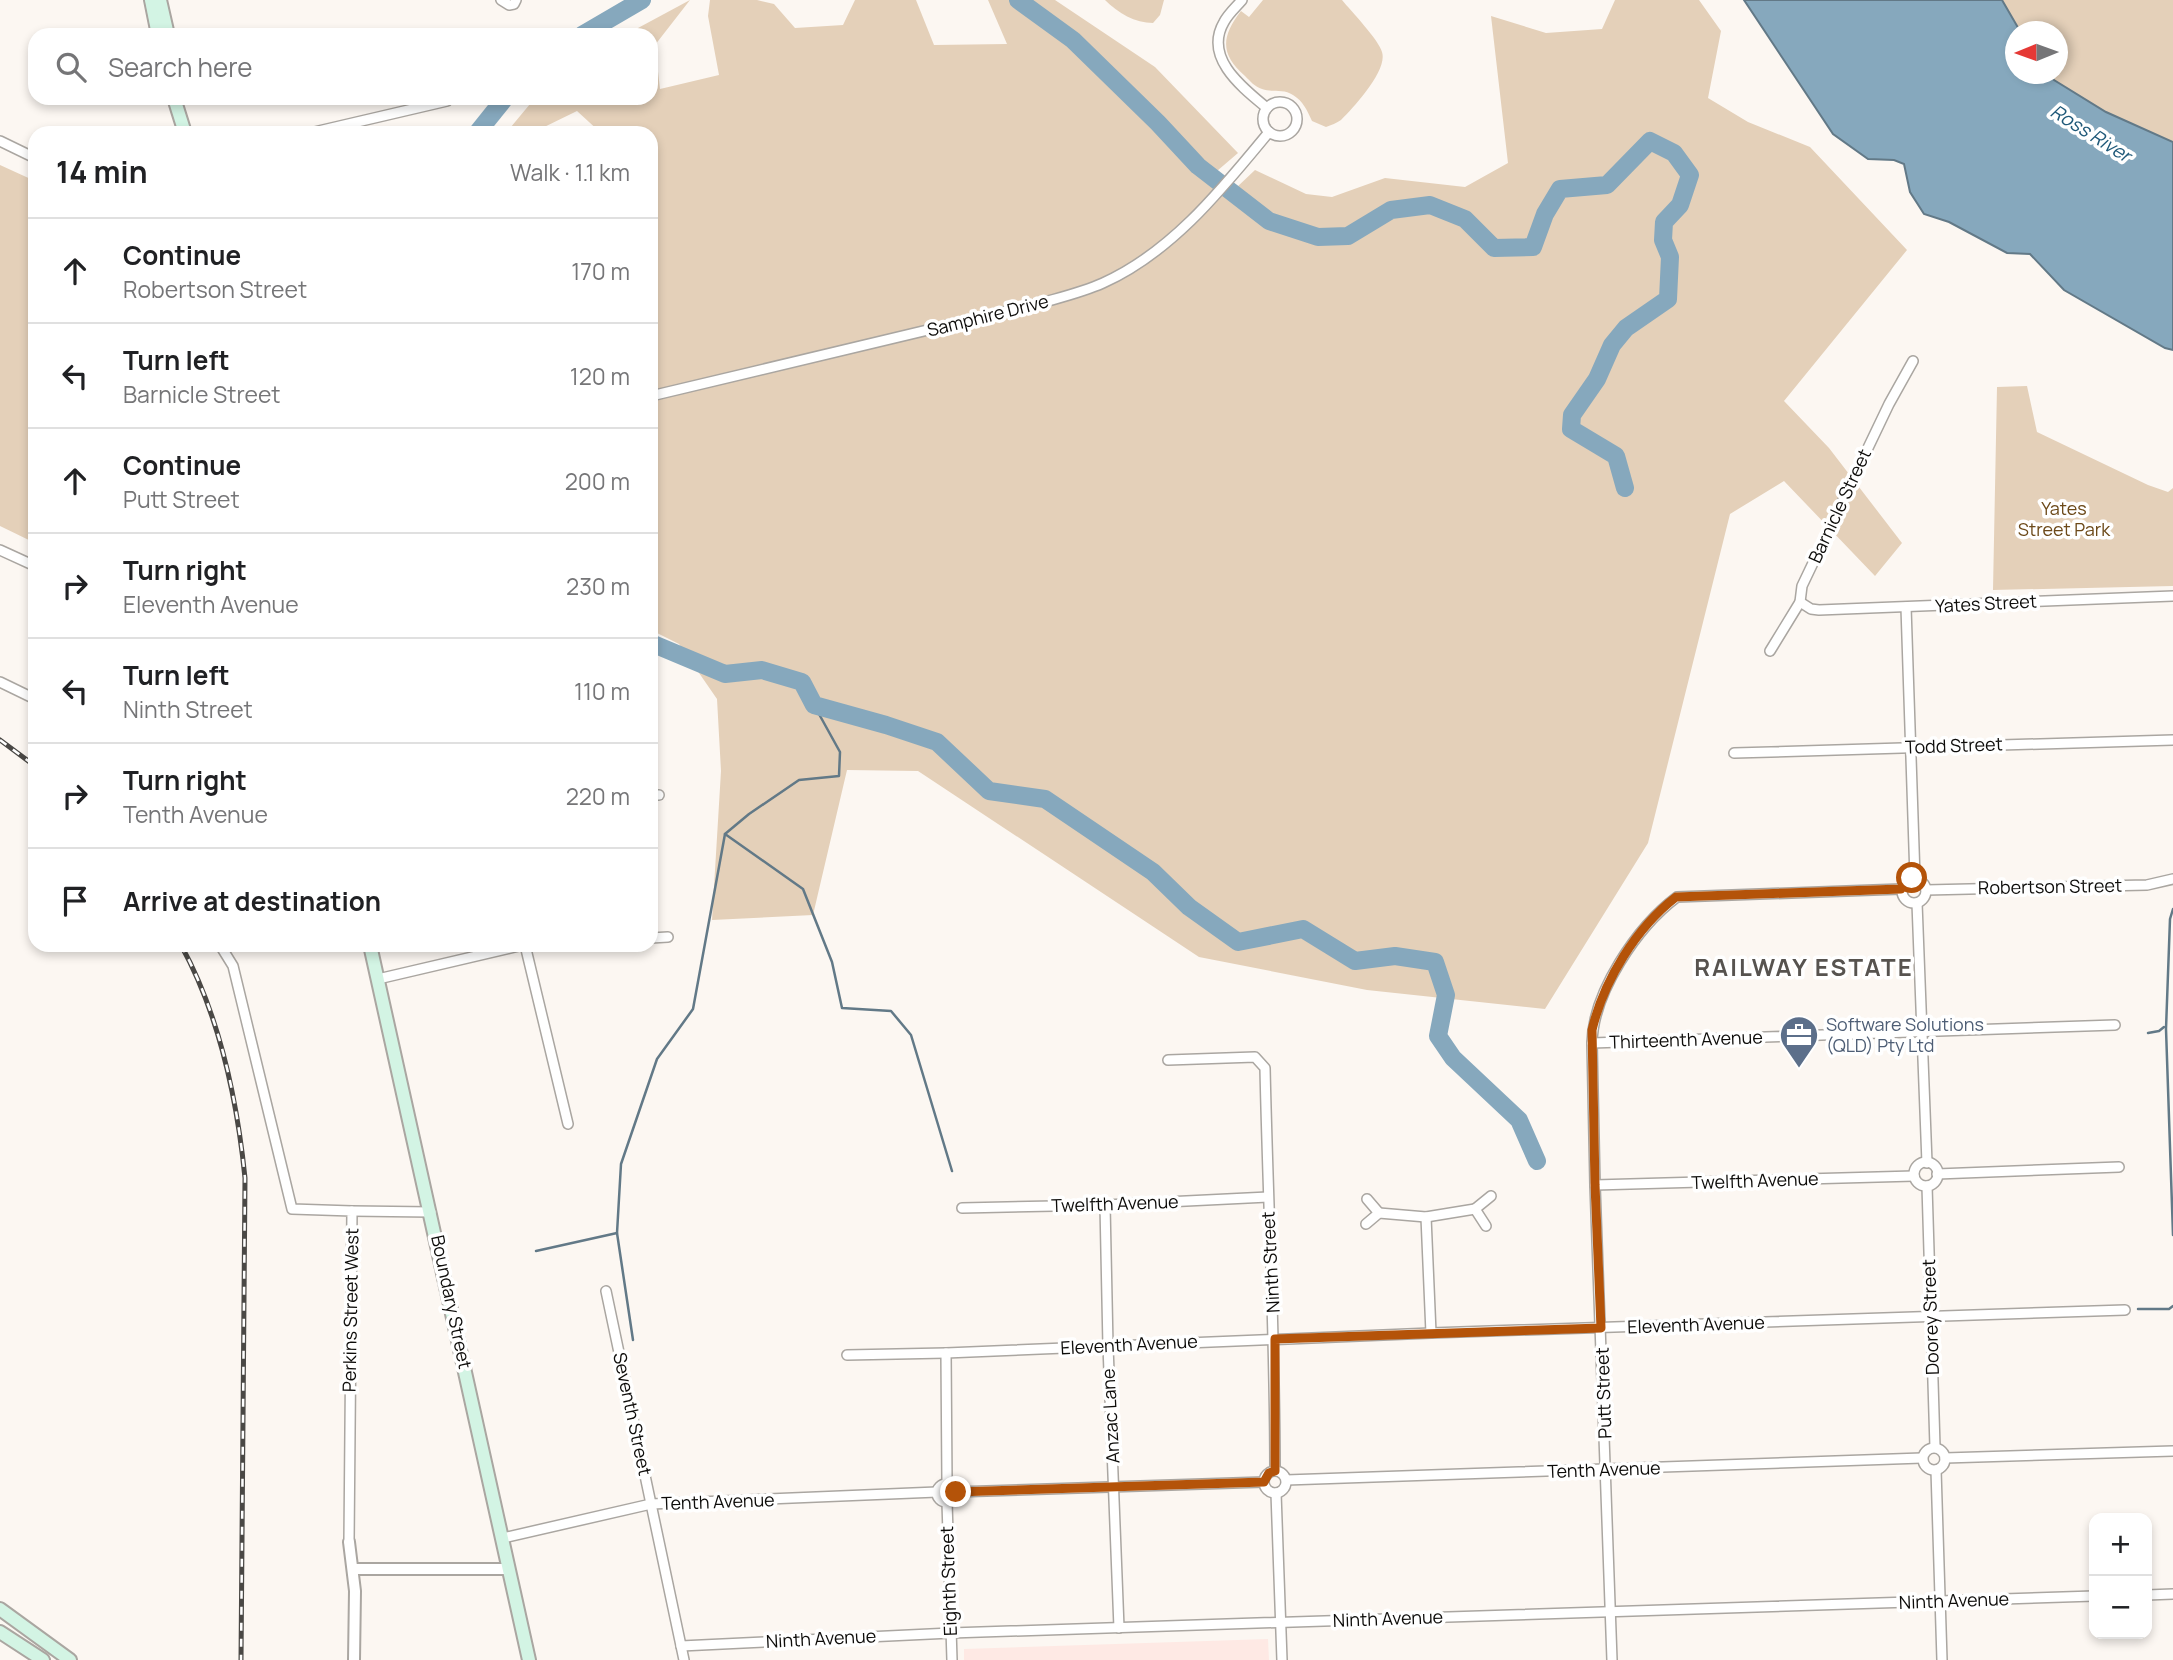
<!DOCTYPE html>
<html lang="en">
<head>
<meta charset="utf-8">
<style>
	body { margin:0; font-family:Manrope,sans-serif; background:#f2f2f2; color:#202124 }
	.controls { position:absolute; right:21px; bottom:21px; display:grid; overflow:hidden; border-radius:14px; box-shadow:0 4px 10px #0003 }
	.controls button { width:63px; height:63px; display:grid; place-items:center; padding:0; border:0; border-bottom:2px solid #e0e0e0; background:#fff; color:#202124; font:35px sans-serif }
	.compass { position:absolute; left:2005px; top:21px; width:63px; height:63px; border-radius:50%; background:#fff; box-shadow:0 4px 10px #0003; rotate:269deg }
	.stop { position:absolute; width:21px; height:21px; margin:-16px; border:5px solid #b45309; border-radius:50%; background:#fff }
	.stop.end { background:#b45309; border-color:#fff; box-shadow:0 2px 7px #0008 }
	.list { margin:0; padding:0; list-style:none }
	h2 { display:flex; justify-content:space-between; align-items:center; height:91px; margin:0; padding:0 28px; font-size:30px }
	h2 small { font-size:23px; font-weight:400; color:#757577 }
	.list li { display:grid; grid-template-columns:46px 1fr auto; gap:21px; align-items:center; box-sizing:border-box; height:105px; padding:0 28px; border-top:2px solid #e0e0e0 }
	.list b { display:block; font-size:26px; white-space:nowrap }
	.list p { margin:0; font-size:23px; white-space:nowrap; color:#757577 }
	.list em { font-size:23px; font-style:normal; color:#757577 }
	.icon { flex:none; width:38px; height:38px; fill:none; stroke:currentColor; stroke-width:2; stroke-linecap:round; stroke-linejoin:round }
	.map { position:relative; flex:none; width:2173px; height:1660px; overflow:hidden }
	.search { position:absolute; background:#fff; box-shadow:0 4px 10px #0003; left:28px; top:28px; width:630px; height:77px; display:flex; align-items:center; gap:18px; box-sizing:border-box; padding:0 24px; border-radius:21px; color:#757577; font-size:26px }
	.panel { position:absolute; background:#fff; box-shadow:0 4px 10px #0003; left:28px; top:126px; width:630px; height:826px; border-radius:21px }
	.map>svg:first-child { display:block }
	.education { fill:#fee9e4 }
	.green { fill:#e4d0b9 }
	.water { fill:#86a8bd; stroke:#627987; stroke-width:2 }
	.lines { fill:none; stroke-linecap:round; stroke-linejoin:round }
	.stream { stroke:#627987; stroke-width:2.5 }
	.river { stroke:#86a8bd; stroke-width:18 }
	.minor-casing { stroke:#aaa6a1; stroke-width:12 }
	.tertiary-casing { stroke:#aaa6a1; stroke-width:14 }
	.secondary-casing { stroke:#aaa6a1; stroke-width:16 }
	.minor { stroke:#fff; stroke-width:9 }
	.tertiary { stroke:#fff; stroke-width:10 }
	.secondary { stroke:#d3f4e4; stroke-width:12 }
	.rail-casing { stroke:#4a4845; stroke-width:5 }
	.rail { stroke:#fff; stroke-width:2.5; stroke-dasharray:8; stroke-linecap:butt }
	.route { stroke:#b45309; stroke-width:9 }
	.labels { text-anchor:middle; stroke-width:7; stroke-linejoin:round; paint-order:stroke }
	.street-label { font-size:18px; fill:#0d0c0a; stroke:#fff }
	.park-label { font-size:18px; fill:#6c4919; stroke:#fff }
	.service-label { font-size:18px; fill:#4e5e75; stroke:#fff; text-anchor:start }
	.water-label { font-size:19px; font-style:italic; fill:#1f5979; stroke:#fff }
	.district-label { font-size:24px; font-weight:bold; letter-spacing:2px; fill:#57534f; stroke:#fff }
</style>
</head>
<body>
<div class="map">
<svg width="2173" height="1660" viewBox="0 0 2173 1660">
	<rect width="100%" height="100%" fill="#fcf7f2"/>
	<path class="education" d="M 1268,1639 L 1269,1660 L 964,1660 L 964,1649 Z"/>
	<g class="green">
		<path d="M 690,0 L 655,45 L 660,89 L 719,75 L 708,16 L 710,0 L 757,0 L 774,4 L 795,28 L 843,25 L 855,0 L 916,0 L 934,45 L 1007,44 L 988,0 L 1055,0 L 1155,67 L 1238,153 L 1217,171 L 1236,188 L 1255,170 L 1306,194 L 1332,197 L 1385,178 L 1465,187 L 1508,163 L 1491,16 L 1546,33 L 1602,29 L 1615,0 L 1699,0 L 1721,31 L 1708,98 L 1748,122 L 1810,147 L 1907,250 L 1784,401 L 1829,448 L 1902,543 L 1875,576 L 1784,481 L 1730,514 L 1648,843 L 1545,1009 L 1367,990 L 1199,957 L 918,771 L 847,770 L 813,915 L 712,920 L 721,771 L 717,699 L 679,644 L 651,630 L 651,133 L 601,133 L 577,111 L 532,133 L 506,133 L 535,98 L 651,98 L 651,35 L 625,35 Z"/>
		<path d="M 1105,0 L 1164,0 L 1160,15 L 1153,23 C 1135,23 1118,13 1105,0 Z"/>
		<path d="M 1263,0 L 1342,0 C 1351,11 1379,40 1382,52 C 1388,70 1354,107 1341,120 C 1337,123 1331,125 1326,127 L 1312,121 C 1307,110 1303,101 1293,95 C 1283,88 1272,93 1262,89 C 1255,87 1250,81 1245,76 C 1220,54 1221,37 1241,11 L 1249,17 Z"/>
		<path d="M 1974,0 L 2173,0 L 2173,147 L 2106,131 L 2043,74 L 2058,74 L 2058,32 L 2016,32 Z"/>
		<path d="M 0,165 L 35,181 L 35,543 L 0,526 Z"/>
		<path d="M 2027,386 L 2037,432 L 2148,485 L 2168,492 L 2173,488 L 2173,586 L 1993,590 L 1997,387 Z"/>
	</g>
	<path class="water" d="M 1744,0 L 2002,0 L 2020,31 L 2016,32 L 2016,74 L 2049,74 L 2054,80 L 2106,112 L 2173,142 L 2173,350 L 2165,348 L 2064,290 L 2030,254 L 2007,253 L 1949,222 L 1924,214 L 1910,192 L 1904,164 L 1894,160 L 1868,159 L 1833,134 Z"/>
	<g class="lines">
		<g class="stream">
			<path d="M 725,834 L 803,889 L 832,962 L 842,1008 L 891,1011 L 911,1035 L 952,1171"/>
			<path d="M 2173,909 L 2170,919 L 2166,1029 L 2173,1235"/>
			<path d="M 2148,1033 L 2159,1031 L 2164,1027"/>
			<path d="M 536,1251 L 617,1233"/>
			<path d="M 2138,1309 L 2169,1309 L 2173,1306"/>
			<path d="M 633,1340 L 617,1233 L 621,1164 L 657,1059 L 693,1009 L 725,834 L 749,814 L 799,780 L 839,776 L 840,752 L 814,705"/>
		</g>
		<g class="river">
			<path d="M 1018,0 L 1073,40 L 1158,123 L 1198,166 L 1269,221 L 1318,237 L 1348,236 L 1391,210 L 1430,205 L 1465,219 L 1494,248 L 1533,247 L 1545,214 L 1560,189 L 1607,185 L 1650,141 L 1674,153 L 1690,175 L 1680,205 L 1664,222 L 1663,240 L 1670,257 L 1668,299 L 1626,328 L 1612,345 L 1597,379 L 1572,415 L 1571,429 L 1616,456 L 1625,488"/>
			<path d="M 582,35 L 642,0"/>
			<path d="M 477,133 L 505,98"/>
			<path d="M 651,643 L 725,674 L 762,670 L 802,682 L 814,705 L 886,725 L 937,742 L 989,791 L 1045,799 L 1153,872 L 1189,907 L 1238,942 L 1303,929 L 1355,961 L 1395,956 L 1435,962 L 1446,995 L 1438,1036 L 1453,1058 L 1519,1120 L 1537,1161"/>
		</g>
		<g class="minor-casing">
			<g id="minor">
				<path d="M 501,0 L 509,5 L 514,4 L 516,0"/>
				<path d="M 1242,0 C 1236,7 1228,14 1224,22 C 1203,58 1243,88 1267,108"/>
				<circle cx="1280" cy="119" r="17"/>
				<path d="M 310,133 L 447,101"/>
				<path d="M 0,141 L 35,158"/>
				<path d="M 651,396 L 1041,303 C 1062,297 1083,292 1103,283 C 1172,252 1222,189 1269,132"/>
				<path d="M 0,550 L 35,566"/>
				<path d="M 1800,602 L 1811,609 L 1819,610 L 2173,596"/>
				<path d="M 1906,607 L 1915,878"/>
				<path d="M 1770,651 L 1800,602 L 1802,586 L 1889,404 L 1913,361"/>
				<path d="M 0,682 L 35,699"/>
				<path d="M 1734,753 L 2173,740"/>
				<path d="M 651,795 L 659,795"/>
				<circle cx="1914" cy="891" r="12"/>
				<path d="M 1926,890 L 2147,885 L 2173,879"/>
				<path d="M 1917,903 L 1927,1163"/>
				<path d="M 651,938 L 668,937"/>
				<path d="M 220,945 L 233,966 L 292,1209 L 352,1211 L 349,1542"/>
				<path d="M 525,945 L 568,1124"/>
				<path d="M 378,979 L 523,945"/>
				<path d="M 1592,1043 L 2115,1025"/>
				<path d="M 1168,1060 L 1255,1057 L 1265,1068 C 1268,1203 1275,1336 1275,1471"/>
				<circle cx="1926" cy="1174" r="12"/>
				<path d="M 1937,1174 L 2119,1167"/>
				<path d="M 1595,1185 L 1914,1176"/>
				<path d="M 1927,1186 L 1935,1447"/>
				<path d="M 1367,1199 L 1379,1213"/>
				<path d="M 1105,1205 L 1108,1346 L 1119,1628"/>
				<path d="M 962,1208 L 1105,1205 L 1268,1197"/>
				<path d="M 1475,1209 L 1491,1196"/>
				<path d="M 352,1211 L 431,1212"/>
				<path d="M 1426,1217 L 1431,1333"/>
				<path d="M 1366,1224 L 1379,1213 L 1426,1217 L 1475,1209 L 1486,1226"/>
				<path d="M 606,1291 L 684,1660"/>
				<path d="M 946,1353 L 947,1483"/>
				<path d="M 847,1355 L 946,1353 L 1431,1333 L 2125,1310"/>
				<circle cx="1934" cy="1459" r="11"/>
				<path d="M 1945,1458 L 2173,1451"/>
				<path d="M 1936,1470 L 1942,1660"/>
				<circle cx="1275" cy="1482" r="11"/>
				<path d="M 1286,1480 L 1922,1458"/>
				<circle cx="946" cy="1493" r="9"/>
				<path d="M 955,1492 L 1264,1482"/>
				<path d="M 1276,1493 L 1282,1660"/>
				<path d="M 947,1502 L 952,1660"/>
				<path d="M 503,1538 L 651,1504 L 937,1492"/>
				<path d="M 2147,1595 L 2173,1594"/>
				<path d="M 681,1646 L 951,1633 L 2094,1596"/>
				<path d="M 1612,1660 L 1595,1185 L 1592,1043 C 1593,992 1637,927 1677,897 L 1901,889"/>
			</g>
		</g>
		<g class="tertiary-casing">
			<g id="tertiary">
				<path d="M 349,1542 L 355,1591 L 354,1660"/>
				<path d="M 353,1569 L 509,1569"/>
			</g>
		</g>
		<g class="secondary-casing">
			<g id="secondary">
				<path d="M 151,0 L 158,35"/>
				<path d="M 160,0 L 168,35"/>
				<path d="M 174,98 L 185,133"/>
				<path d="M 370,945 L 529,1660"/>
				<path d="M 0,1609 L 70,1660"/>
				<path d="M 0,1632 L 43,1660"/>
			</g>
		</g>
		<use href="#minor" class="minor"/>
		<use href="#tertiary" class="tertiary"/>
		<use href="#secondary" class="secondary"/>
		<g class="rail-casing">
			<g id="rail">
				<path d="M 0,740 L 35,766"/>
				<path d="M 181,945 C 220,1016 237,1099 245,1178 L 241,1660"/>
			</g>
		</g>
		<use href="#rail" class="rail"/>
	</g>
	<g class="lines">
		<path class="route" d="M 956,1492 L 1264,1482 L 1269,1473 L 1275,1471 L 1275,1339 L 1601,1328 L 1595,1185 L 1592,1030 C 1604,980 1636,928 1676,897 L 1901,889 L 1905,882 L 1912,878"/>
	</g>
	<defs>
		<g id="office-pin" transform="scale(2.0125)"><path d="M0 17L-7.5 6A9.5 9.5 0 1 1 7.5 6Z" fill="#5c6f8a" stroke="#fff"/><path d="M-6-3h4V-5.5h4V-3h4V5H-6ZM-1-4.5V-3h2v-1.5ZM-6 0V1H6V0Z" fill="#fff"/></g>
	</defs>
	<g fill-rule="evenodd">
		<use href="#office-pin" x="1799" y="1035"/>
	</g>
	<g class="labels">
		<g class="street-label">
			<text transform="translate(988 316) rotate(-14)" y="6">Samphire Drive</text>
			<text transform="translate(1840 506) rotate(-65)" y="6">Barnicle Street</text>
			<text transform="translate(1986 604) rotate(-3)" y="6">Yates Street</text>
			<text transform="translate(1954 746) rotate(-2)" y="6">Todd Street</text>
			<text transform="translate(2050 887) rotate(-1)" y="6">Robertson Street</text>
			<text transform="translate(1686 1040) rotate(-2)" y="6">Thirteenth Avenue</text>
			<text transform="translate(1755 1181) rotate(-2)" y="6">Twelfth Avenue</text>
			<text transform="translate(1115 1204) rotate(-2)" y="6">Twelfth Avenue</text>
			<text transform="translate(1271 1262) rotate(-93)" y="6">Ninth Street</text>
			<text transform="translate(451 1302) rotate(78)" y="6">Boundary Street</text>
			<text transform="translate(351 1310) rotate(-89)" y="6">Perkins Street West</text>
			<text transform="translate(1931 1317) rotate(-92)" y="6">Doorey Street</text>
			<text transform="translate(1696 1325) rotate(-2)" y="6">Eleventh Avenue</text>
			<text transform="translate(1129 1345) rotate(-3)" y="6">Eleventh Avenue</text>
			<text transform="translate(1604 1393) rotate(-92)" y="6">Putt Street</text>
			<text transform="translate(632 1414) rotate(78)" y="6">Seventh Street</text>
			<text transform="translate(1111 1416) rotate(-93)" y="6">Anzac Lane</text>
			<text transform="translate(1604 1470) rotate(-2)" y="6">Tenth Avenue</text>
			<text transform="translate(718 1502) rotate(-2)" y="6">Tenth Avenue</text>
			<text transform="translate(949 1581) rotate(-92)" y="6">Eighth Street</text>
			<text transform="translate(1954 1601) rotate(-2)" y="6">Ninth Avenue</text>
			<text transform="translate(1388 1619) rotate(-2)" y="6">Ninth Avenue</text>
			<text transform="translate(821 1639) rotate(-3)" y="6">Ninth Avenue</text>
		</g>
		<g class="park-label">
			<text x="2064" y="515">Yates<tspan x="2064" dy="21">Street Park</tspan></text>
		</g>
		<g class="service-label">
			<text x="1826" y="1031">Software Solutions<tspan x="1826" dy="21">(QLD) Pty Ltd</tspan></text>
		</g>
		<g class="water-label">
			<text transform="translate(2091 133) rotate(32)" y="7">Ross River</text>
		</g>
		<g class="district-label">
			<text x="1804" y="976">RAILWAY ESTATE</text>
		</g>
	</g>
</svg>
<div class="controls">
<button>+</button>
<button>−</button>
</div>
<svg class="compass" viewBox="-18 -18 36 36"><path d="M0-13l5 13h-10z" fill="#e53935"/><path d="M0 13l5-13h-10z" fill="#757577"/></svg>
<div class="stop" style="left:1912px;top:878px"></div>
<div class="stop end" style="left:956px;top:1492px"></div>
<div class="search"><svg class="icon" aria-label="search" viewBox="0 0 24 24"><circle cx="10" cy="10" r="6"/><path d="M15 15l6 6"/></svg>Search here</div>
<section class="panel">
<h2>14 min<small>Walk · 1.1 km</small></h2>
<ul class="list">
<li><svg class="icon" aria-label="ahead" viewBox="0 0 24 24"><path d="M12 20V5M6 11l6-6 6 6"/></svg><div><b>Continue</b><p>Robertson Street</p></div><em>170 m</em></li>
<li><svg class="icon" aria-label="left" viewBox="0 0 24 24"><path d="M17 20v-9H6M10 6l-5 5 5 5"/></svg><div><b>Turn left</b><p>Barnicle Street</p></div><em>120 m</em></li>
<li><svg class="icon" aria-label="ahead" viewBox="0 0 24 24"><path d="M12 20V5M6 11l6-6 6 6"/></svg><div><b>Continue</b><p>Putt Street</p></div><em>200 m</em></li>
<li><svg class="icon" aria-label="right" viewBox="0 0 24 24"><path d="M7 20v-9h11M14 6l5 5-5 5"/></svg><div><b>Turn right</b><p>Eleventh Avenue</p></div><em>230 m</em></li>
<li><svg class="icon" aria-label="left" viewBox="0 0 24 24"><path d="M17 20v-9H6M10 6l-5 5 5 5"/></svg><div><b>Turn left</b><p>Ninth Street</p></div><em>110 m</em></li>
<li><svg class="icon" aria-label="right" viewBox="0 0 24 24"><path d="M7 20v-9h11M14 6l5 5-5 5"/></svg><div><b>Turn right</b><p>Tenth Avenue</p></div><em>220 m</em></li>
<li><svg class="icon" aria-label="arrive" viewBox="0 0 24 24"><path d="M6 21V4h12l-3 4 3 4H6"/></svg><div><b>Arrive at destination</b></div></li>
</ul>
</section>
</div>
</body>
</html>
